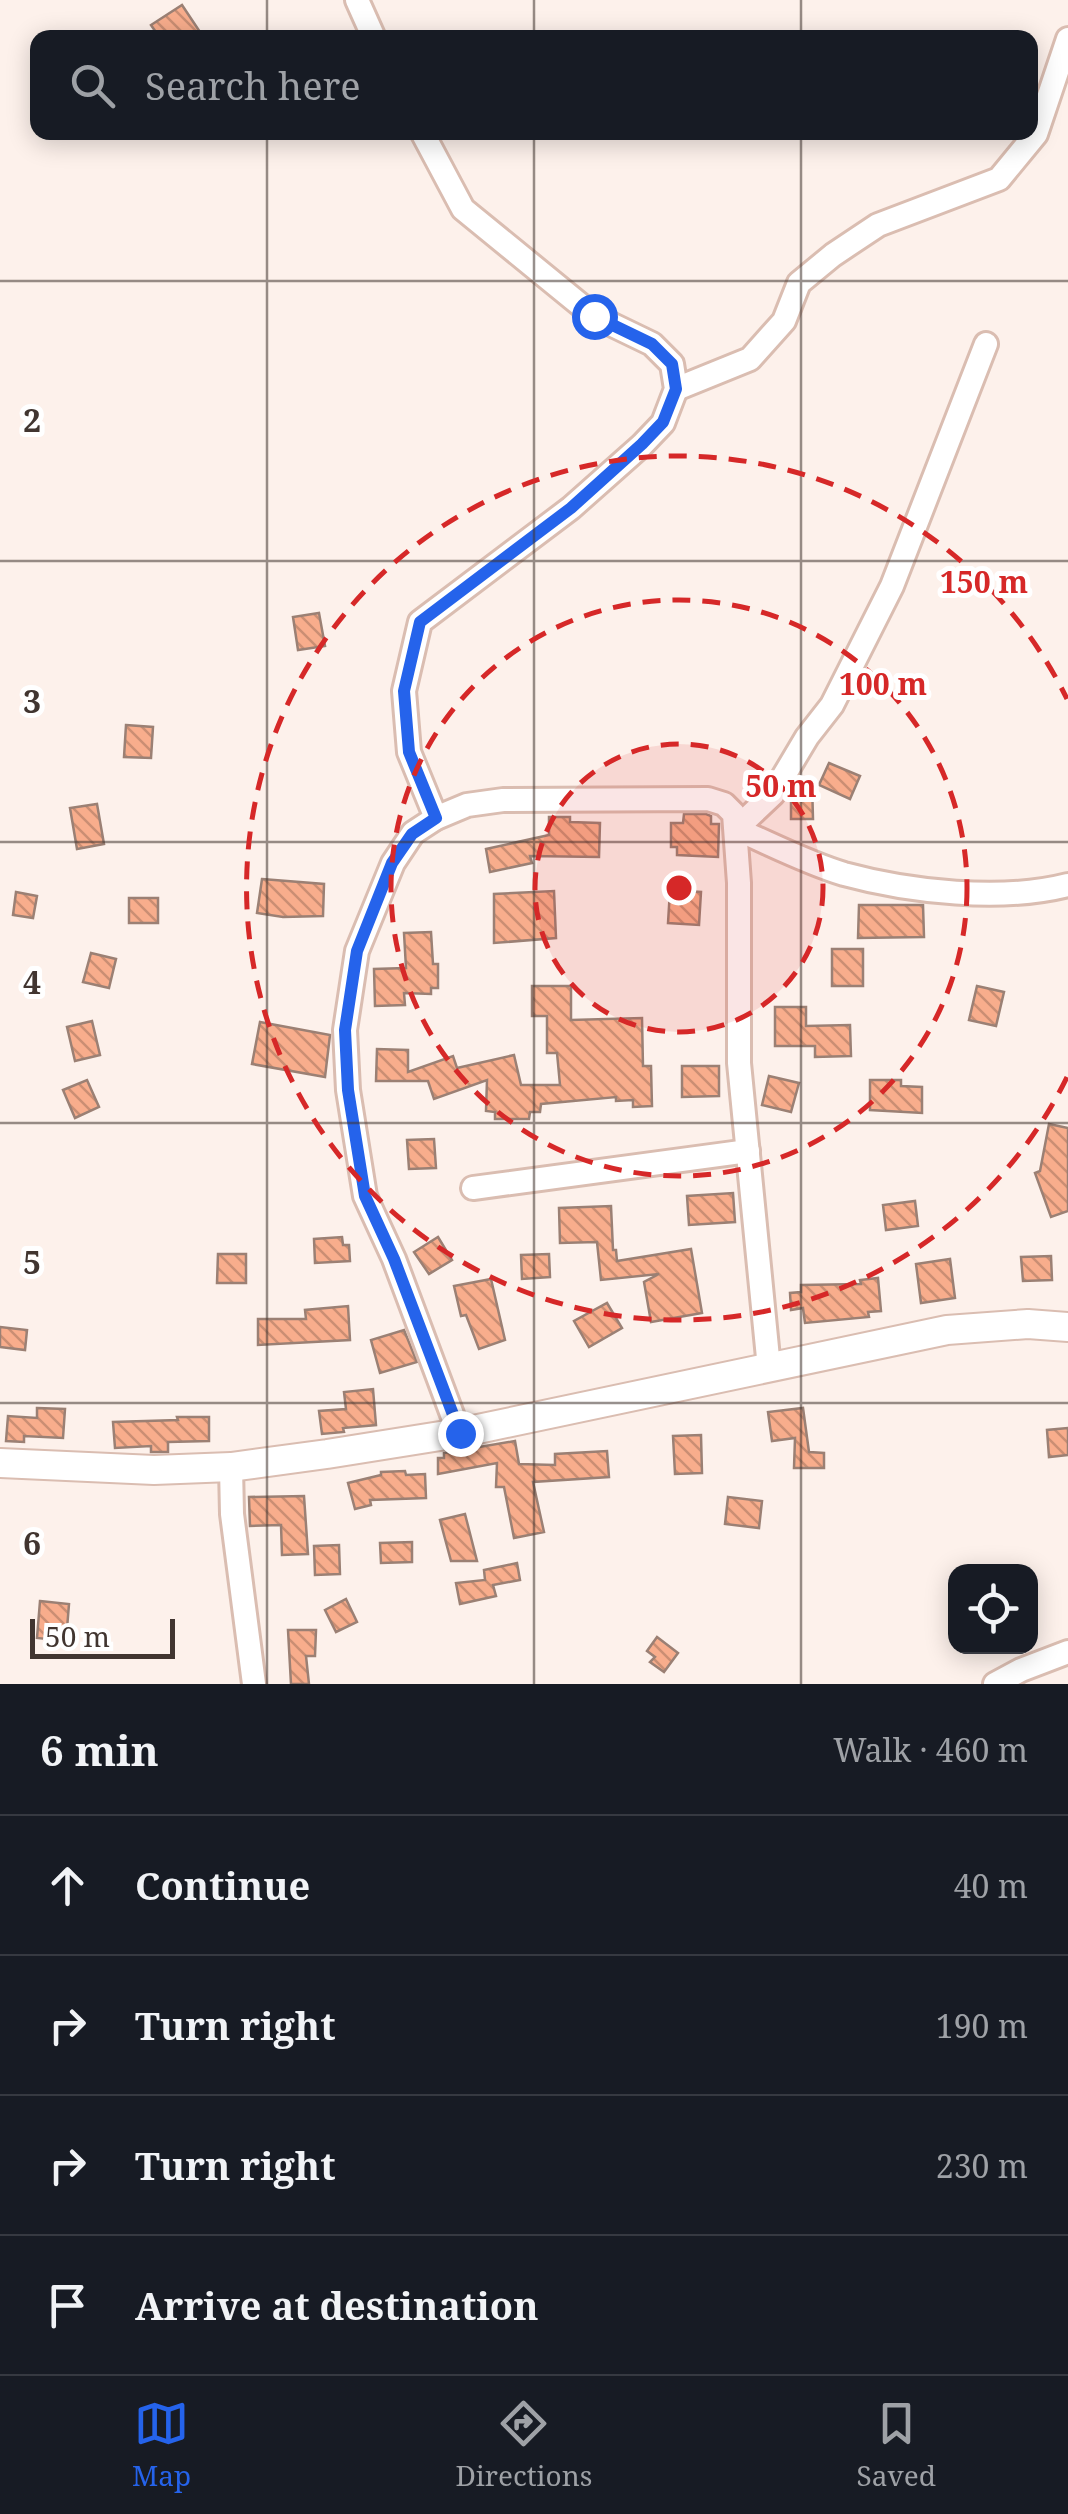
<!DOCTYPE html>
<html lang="en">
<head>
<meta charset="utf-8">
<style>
	body { margin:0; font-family:"Noto Serif",serif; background:#242831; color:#f1f3f6 }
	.controls { position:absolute; right:30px; bottom:30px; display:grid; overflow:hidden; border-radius:20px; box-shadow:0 5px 25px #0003 }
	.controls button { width:90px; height:90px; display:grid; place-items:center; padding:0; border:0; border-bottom:2px solid #363941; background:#171b24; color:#f1f3f6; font:50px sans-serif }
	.scale { position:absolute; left:30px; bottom:25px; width:145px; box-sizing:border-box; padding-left:10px; border:5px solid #413530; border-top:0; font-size:28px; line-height:35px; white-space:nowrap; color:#413530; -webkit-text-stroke:8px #fff; paint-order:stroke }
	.stop { position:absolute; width:30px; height:30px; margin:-22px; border:8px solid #2563eb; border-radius:50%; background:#fff }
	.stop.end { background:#2563eb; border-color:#fff; box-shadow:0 2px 10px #0008 }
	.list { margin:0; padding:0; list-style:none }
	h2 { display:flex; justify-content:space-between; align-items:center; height:130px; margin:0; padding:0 40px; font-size:42px }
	h2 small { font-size:32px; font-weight:400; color:#9ea1a6 }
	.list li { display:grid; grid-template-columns:65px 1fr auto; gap:30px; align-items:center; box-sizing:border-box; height:140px; padding:0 40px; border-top:2px solid #363941 }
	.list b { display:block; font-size:38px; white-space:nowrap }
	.list em { font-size:32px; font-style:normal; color:#9ea1a6 }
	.icon { flex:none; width:55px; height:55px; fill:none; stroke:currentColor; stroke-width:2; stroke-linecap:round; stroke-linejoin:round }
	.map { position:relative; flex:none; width:1068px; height:1684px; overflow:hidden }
	.search { position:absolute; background:#171b24; box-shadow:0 5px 25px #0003; left:30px; right:30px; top:30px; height:110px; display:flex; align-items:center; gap:25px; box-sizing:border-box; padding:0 35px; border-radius:20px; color:#9ea1a6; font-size:38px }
	.sheet { height:690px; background:#171b24 }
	nav { display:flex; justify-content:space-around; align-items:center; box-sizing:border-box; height:140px; border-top:2px solid #363941; background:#171b24; font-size:28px; color:#9ea1a6 }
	nav a { display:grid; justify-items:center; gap:5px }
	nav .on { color:#2563eb }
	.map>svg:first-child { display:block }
	.building { fill:url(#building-back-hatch); stroke:#9b8074; stroke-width:2.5 }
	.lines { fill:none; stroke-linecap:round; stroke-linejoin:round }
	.minor-casing { stroke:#dabdb1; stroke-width:28 }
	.major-casing { stroke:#dabdb1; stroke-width:32 }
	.minor { stroke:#fff; stroke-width:22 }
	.major { stroke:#fff; stroke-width:28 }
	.route { stroke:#2563eb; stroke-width:12 }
	.grid { fill:none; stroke:#413530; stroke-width:2.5; stroke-opacity:0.55 }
	.ring { fill:none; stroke:#d62828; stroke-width:5; stroke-dasharray:18 12 }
	.grid-label { font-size:32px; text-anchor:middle; font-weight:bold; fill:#413530; stroke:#fff; stroke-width:10; stroke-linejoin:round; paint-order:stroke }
	.centre { fill:#d62828; stroke:#fff; stroke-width:5 }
	.ring-label { font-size:30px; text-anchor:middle; font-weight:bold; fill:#d62828; stroke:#fff; stroke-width:10; stroke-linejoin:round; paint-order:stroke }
</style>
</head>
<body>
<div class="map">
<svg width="1068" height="1684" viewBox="0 0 1068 1684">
	<defs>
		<pattern id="building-back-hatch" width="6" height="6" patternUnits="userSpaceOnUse" patternTransform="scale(2.5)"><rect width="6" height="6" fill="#f8ad8c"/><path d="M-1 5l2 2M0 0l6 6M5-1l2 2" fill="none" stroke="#ca8e73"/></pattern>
	</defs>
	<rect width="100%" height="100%" fill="#fdf1eb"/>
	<g class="building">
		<path d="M 182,5 L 204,38 L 160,38 L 151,25 Z"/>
		<path d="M 319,613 L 325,646 L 298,650 L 293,617 Z"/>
		<path d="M 126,725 L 153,727 L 151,758 L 124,757 Z"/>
		<path d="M 829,763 L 860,776 L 850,799 L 819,785 Z"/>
		<path d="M 812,782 L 813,819 L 791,819 L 791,794 L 797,783 Z"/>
		<path d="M 97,804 L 104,844 L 77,849 L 70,808 Z"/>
		<path d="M 684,814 L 706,814 L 711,816 L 711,824 L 719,824 L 718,857 L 677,855 L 677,847 L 671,847 L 671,823 L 683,823 Z"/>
		<path d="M 549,817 L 570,817 L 570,822 L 600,823 L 599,857 L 530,856 L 532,863 L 490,872 L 486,849 L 549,835 Z"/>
		<path d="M 262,879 L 324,884 L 323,916 L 283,917 L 257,913 Z"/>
		<path d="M 670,890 L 701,892 L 699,925 L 668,923 Z"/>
		<path d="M 554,891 L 556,938 L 494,943 L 494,894 Z"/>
		<path d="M 16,892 L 37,896 L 33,918 L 13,915 Z"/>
		<rect x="129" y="898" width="29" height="25"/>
		<path d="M 859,905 L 923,905 L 924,937 L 858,938 Z"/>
		<path d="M 431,932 L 433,964 L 438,964 L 438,988 L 431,988 L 431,994 L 404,993 L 405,1005 L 375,1006 L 374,969 L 406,968 L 404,933 Z"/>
		<rect x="832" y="949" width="31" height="37"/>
		<path d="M 91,953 L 116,959 L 109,988 L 83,982 Z"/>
		<path d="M 532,986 L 571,986 L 571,1020 L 642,1018 L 643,1066 L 651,1066 L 652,1106 L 633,1107 L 633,1100 L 616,1101 L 616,1097 L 541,1104 L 540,1112 L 530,1112 L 529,1119 L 495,1119 L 495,1112 L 486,1111 L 487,1080 L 434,1099 L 428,1081 L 376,1081 L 377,1049 L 408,1050 L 408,1072 L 453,1056 L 457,1068 L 514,1055 L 521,1085 L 560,1085 L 557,1053 L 547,1053 L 547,1016 L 532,1016 Z"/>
		<path d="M 977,986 L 1004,992 L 996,1026 L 969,1020 Z"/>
		<path d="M 775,1007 L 806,1007 L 806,1026 L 850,1025 L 851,1056 L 815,1057 L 815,1046 L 775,1046 Z"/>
		<path d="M 92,1021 L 100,1055 L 75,1061 L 67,1027 Z"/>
		<path d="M 260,1022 L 330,1035 L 325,1077 L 252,1064 Z"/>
		<path d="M 682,1066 L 719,1066 L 719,1096 L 682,1097 Z"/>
		<path d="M 769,1076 L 799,1083 L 791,1112 L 762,1105 Z"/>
		<path d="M 87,1080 L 99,1107 L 75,1118 L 63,1090 Z"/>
		<path d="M 870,1080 L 901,1080 L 901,1086 L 922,1087 L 922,1113 L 870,1110 Z"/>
		<path d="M 1049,1124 L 1068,1128 L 1068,1211 L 1051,1217 L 1035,1173 L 1040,1171 Z"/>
		<path d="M 434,1139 L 436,1168 L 409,1169 L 407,1140 Z"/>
		<path d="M 733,1193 L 735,1222 L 689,1225 L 687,1196 Z"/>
		<path d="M 915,1201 L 918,1226 L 886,1230 L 883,1205 Z"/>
		<path d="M 611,1206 L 613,1250 L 616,1250 L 617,1261 L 691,1249 L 702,1313 L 651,1322 L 644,1282 L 659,1274 L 601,1280 L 597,1242 L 560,1243 L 559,1208 Z"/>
		<path d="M 342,1237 L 343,1245 L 349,1245 L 350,1261 L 315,1263 L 314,1239 Z"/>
		<path d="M 438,1237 L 452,1260 L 429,1274 L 414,1252 Z"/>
		<path d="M 218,1254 L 246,1254 L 246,1283 L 217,1283 Z"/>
		<path d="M 549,1254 L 550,1277 L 522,1279 L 521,1255 Z"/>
		<path d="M 1051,1256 L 1052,1280 L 1023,1281 L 1021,1257 Z"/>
		<path d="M 950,1259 L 955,1298 L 921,1303 L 916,1264 Z"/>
		<path d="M 878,1278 L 881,1311 L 868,1312 L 869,1317 L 805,1323 L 803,1308 L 791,1310 L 790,1293 L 801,1292 L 801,1285 L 861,1284 L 860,1280 Z"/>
		<path d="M 491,1279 L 505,1340 L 479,1349 L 466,1315 L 461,1316 L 454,1286 Z"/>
		<path d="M 607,1303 L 622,1328 L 589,1347 L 574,1321 Z"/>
		<path d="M 348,1306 L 350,1340 L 258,1345 L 258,1319 L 306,1319 L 305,1310 Z"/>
		<path d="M 0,1327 L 27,1330 L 25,1350 L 0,1347 Z"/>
		<path d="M 404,1330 L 417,1362 L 380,1373 L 371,1340 Z"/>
		<path d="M 373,1389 L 376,1425 L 343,1428 L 344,1432 L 322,1434 L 319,1411 L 346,1409 L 344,1392 Z"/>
		<path d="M 37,1408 L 65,1409 L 63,1438 L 24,1436 L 24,1442 L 6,1441 L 8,1416 L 37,1418 Z"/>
		<path d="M 803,1408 L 809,1452 L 824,1453 L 824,1468 L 794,1468 L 795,1438 L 772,1441 L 768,1412 Z"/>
		<path d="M 177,1417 L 209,1417 L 209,1441 L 168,1442 L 168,1452 L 151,1452 L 151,1446 L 115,1448 L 113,1422 L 178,1420 Z"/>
		<path d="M 1068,1428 L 1068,1455 L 1049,1457 L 1047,1430 Z"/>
		<path d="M 701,1435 L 702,1473 L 675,1474 L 673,1436 Z"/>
		<path d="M 515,1441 L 519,1464 L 555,1465 L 555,1454 L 607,1451 L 609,1477 L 533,1482 L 544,1532 L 514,1538 L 504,1487 L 496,1487 L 497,1463 L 438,1474 L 438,1458 L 444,1458 L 444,1453 Z"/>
		<path d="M 405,1471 L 406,1475 L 425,1474 L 426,1498 L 370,1500 L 371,1505 L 355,1509 L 348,1483 L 381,1475 L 381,1472 Z"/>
		<path d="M 304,1496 L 308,1554 L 282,1555 L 281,1525 L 250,1526 L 249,1497 Z"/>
		<path d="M 728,1497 L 762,1501 L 759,1528 L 725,1524 Z"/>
		<path d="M 465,1514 L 477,1561 L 451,1561 L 440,1520 Z"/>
		<path d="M 412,1542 L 412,1562 L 381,1563 L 380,1543 Z"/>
		<path d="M 339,1545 L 340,1574 L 315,1575 L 314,1546 Z"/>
		<path d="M 517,1563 L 520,1580 L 493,1585 L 496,1596 L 460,1604 L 456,1583 L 485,1580 L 484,1570 Z"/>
		<path d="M 346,1599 L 357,1622 L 336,1632 L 325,1610 Z"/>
		<path d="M 40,1601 L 69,1604 L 66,1641 L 37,1638 Z"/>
		<path d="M 288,1630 L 316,1630 L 315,1656 L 306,1656 L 309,1684 L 291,1684 Z"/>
		<path d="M 657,1637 L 678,1653 L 664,1672 L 650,1662 L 655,1657 L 647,1651 Z"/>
	</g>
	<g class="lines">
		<g class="minor-casing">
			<g id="minor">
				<path d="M 357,0 L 374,38"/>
				<path d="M 422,132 L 463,209 L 594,316 L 652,344 L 672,364 L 676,389 L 663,423 L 642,445 L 571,508 L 420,622 L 404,691 L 409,752 L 436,818"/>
				<path d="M 986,344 L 892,586 L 832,705 L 807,737 L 773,794 L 736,829 C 771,844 807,863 844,874 C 910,892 1002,902 1068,885"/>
				<path d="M 676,389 L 750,359 L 784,321 L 799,283 L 833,255 L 878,225 L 999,179 L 1036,134 L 1068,39"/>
				<path d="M 473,1188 L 748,1151"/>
				<path d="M 459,1433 L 394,1259 L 365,1196 L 348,1090 L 345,1030 L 357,951 L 393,863 L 413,833 L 436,818 L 467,805 L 503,800 L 708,799 L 724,804 L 734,814 L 739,883 L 739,1063 L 769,1368"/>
				<path d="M 231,1467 L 232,1514 L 254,1684"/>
				<path d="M 995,1684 L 1021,1670 L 1068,1652"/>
			</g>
		</g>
		<g class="major-casing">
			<path id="major" d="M 0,1463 L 154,1470 L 231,1467 L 327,1454 L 459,1433 L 947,1330 L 1028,1324 L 1068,1327"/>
		</g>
		<use href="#minor" class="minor"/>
		<use href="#major" class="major"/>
	</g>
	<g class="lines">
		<path class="route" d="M 460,1433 L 394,1259 L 365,1196 L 348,1090 L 345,1030 L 357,951 L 392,863 L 412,834 L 436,818 L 409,752 L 404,691 L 420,622 L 571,508 L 642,444 L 663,422 L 676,389 L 672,364 L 652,344 L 594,316"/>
	</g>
	<path class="grid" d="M 267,0 L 267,38M 534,0 L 534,38M 801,0 L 801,38M 267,132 L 267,1684M 534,132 L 534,1684M 801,132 L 801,1684M 0,281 L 1068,281M 0,561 L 1068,561M 0,842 L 1068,842M 0,1123 L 1068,1123M 0,1403 L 1068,1403"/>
	<circle cx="679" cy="888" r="144" fill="#d62828" fill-opacity=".12"/>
	<g class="ring">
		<circle cx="679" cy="888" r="144"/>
		<circle cx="679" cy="888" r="288"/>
		<path d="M1067 1077A432 432 0 1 1 1067 699"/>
	</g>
	<g class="grid-label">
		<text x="32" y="432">2</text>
		<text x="32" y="713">3</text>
		<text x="32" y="994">4</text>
		<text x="32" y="1274">5</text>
		<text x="32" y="1555">6</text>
	</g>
	<circle cx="679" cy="888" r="15" class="centre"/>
	<g class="ring-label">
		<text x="984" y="593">150 m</text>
		<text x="883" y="695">100 m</text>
		<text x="781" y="797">50 m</text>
	</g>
</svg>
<div class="controls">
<button><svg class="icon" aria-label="locate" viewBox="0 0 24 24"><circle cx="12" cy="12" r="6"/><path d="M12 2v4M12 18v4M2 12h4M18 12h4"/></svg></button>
</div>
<div class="scale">50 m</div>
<div class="stop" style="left:594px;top:316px"></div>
<div class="stop end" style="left:460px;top:1433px"></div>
<div class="search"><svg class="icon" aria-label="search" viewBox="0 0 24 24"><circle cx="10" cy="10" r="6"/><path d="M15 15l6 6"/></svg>Search here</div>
</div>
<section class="sheet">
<h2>6 min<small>Walk · 460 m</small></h2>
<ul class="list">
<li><svg class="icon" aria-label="ahead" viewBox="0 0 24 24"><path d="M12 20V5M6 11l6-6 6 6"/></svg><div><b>Continue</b></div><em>40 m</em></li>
<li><svg class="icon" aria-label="right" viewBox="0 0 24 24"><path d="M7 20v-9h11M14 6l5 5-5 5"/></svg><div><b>Turn right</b></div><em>190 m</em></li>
<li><svg class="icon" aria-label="right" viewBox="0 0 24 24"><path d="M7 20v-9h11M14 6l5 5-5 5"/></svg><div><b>Turn right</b></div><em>230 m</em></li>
<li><svg class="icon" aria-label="arrive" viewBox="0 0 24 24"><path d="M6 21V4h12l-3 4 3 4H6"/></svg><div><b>Arrive at destination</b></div></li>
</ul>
</section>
<nav>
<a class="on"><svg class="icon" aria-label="map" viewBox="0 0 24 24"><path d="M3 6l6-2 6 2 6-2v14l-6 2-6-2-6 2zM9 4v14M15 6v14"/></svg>Map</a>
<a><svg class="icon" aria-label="directions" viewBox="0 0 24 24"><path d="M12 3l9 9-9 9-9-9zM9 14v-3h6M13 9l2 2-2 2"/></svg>Directions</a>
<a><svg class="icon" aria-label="saved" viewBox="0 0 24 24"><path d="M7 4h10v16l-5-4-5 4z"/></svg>Saved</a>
</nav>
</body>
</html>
